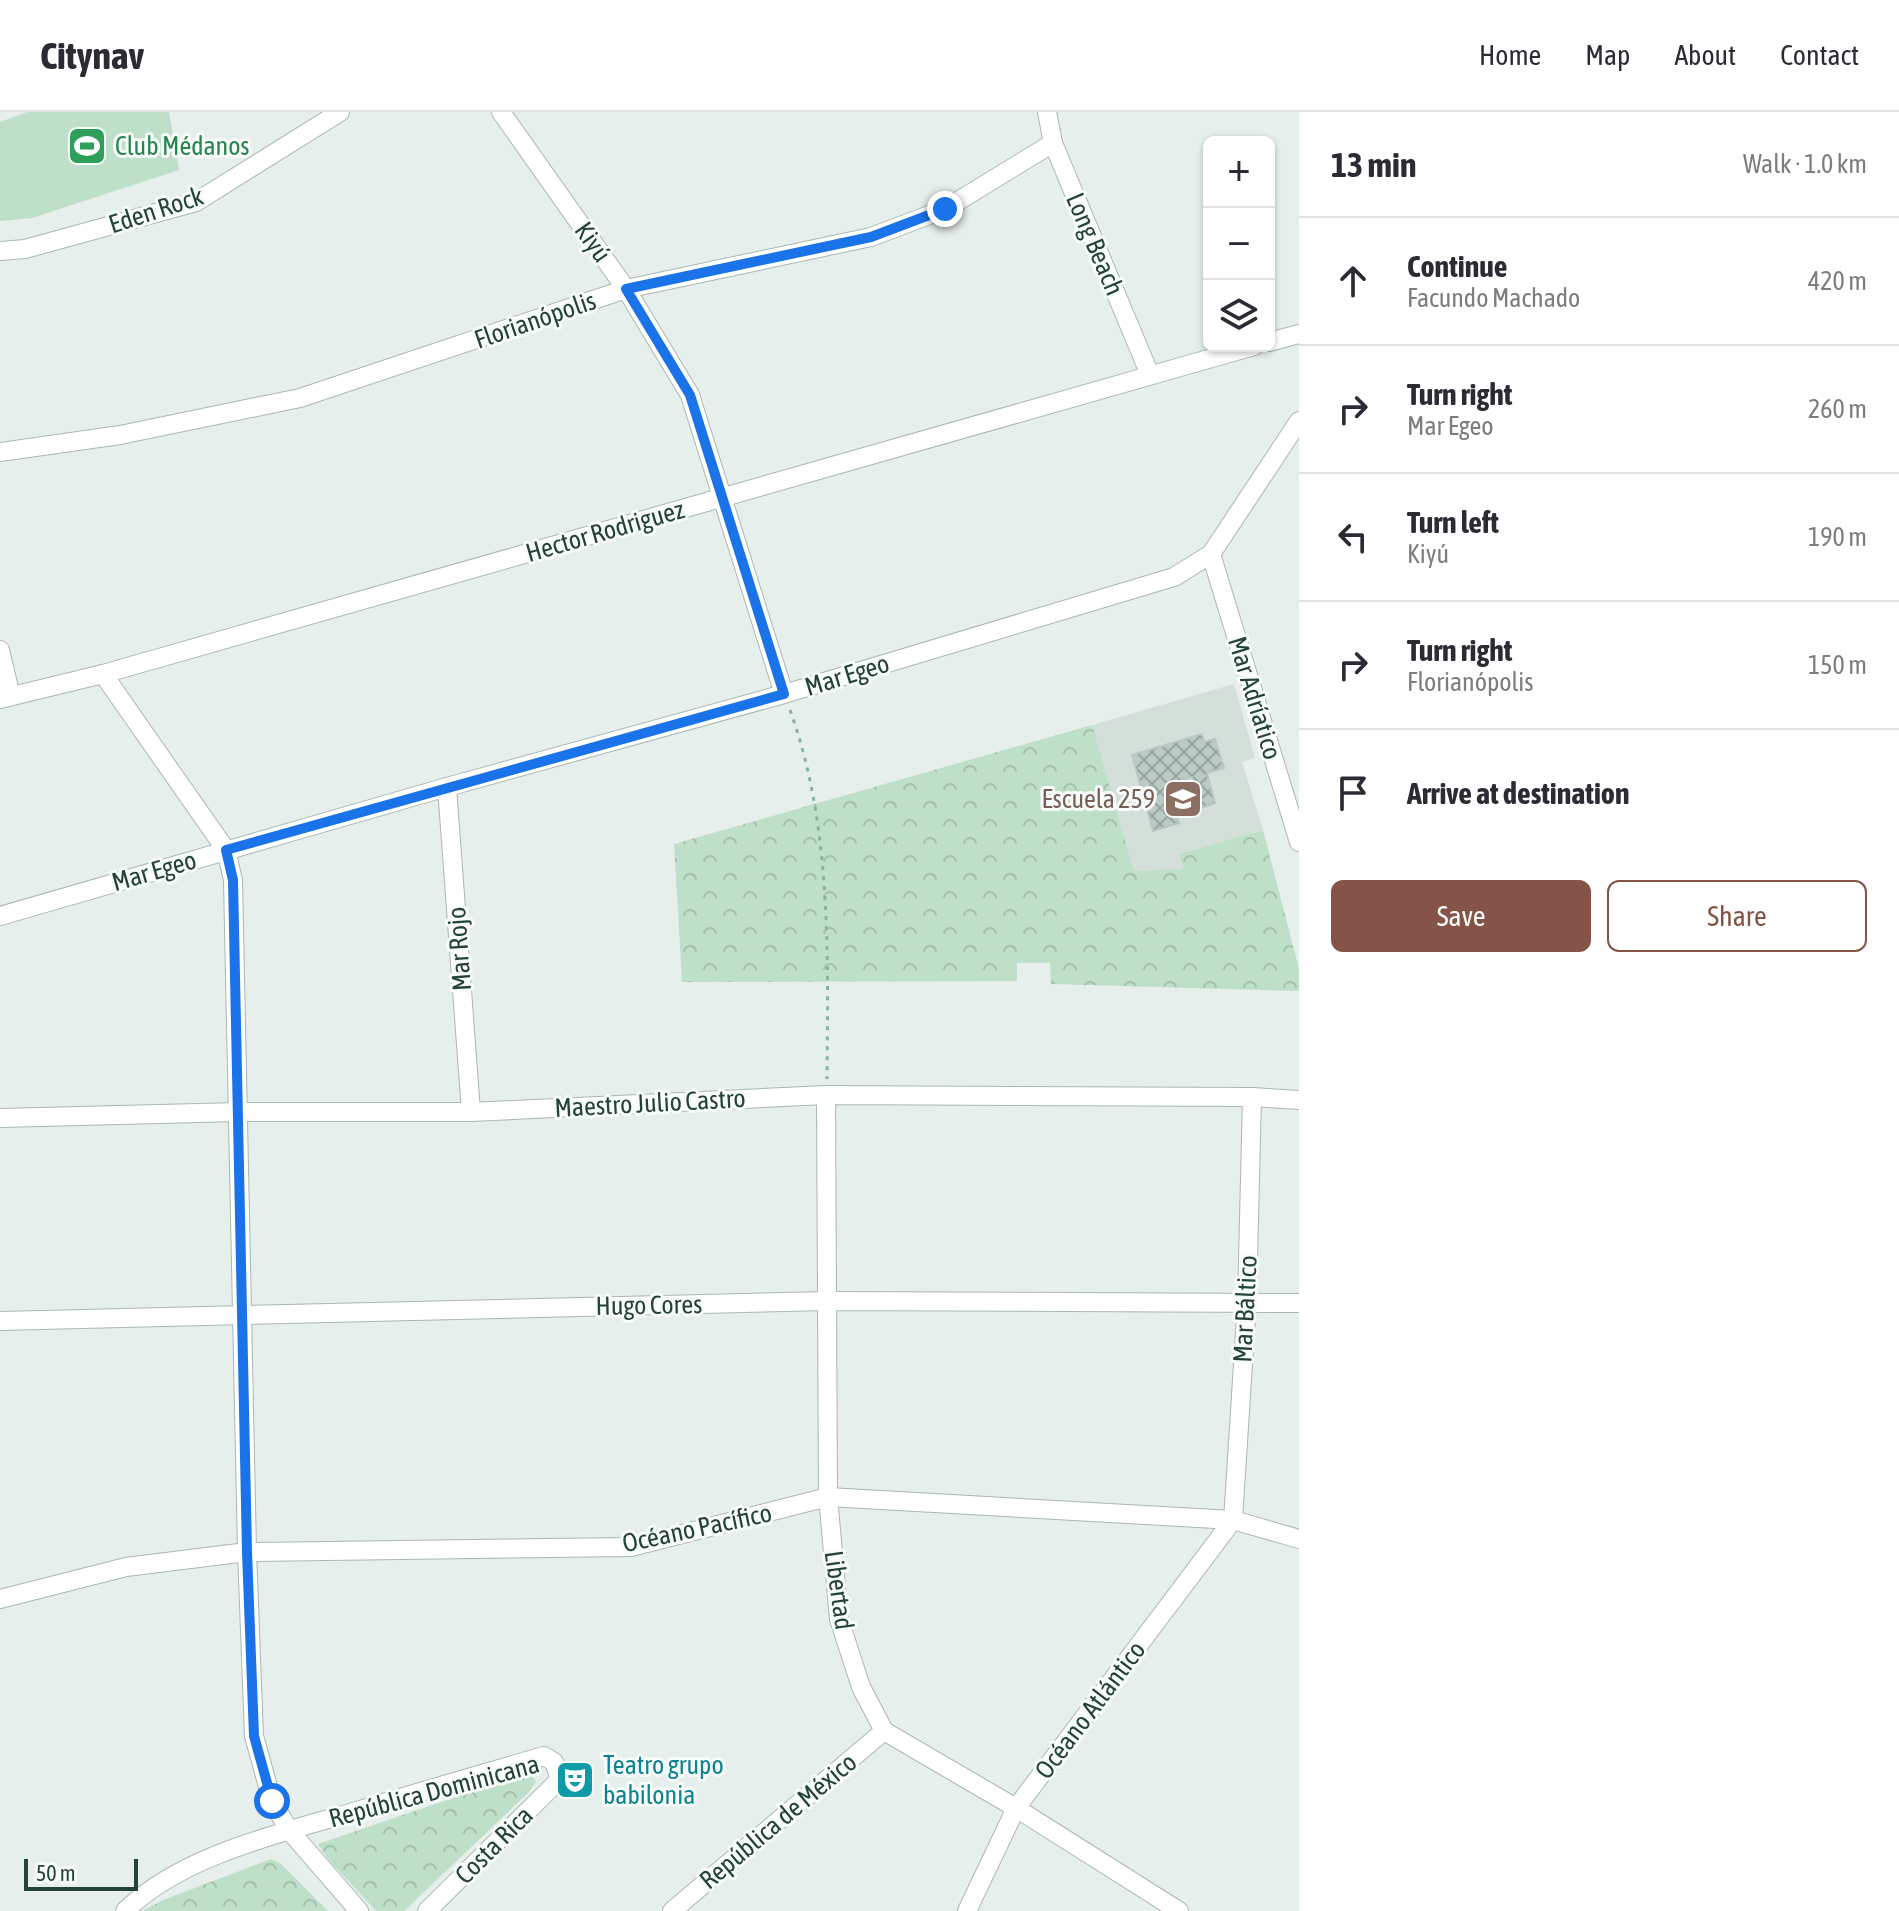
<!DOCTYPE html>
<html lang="en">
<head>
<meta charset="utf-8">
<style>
	body { margin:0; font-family:"Asap Condensed",sans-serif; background:#f2f2f3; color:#2b2b33 }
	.controls { position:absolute; right:24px; top:24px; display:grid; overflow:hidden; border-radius:12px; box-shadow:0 2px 6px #0004 }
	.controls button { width:72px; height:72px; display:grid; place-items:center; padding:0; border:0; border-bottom:2px solid #e1e1e2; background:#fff; color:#2b2b33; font:40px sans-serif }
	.scale { position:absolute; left:24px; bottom:20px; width:114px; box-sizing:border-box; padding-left:8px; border:4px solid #24423a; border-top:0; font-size:22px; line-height:28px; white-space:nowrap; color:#24423a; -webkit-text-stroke:6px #f7fbf9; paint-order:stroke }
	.stop { position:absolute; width:24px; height:24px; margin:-18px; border:6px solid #1a73e8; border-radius:50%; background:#fff }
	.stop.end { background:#1a73e8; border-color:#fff; box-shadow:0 2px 8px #0008 }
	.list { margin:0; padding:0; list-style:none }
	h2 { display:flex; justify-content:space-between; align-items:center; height:104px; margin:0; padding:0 32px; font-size:34px }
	h2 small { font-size:26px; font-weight:400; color:#7c7c81 }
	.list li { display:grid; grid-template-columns:52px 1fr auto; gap:24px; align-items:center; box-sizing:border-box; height:128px; padding:0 32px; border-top:2px solid #e1e1e2 }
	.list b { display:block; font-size:30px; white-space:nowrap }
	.list p { margin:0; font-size:26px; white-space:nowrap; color:#7c7c81 }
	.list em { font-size:26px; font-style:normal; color:#7c7c81 }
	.actions { display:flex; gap:16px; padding:24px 32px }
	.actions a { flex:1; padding:18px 0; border:2px solid #855347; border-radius:12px; text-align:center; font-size:28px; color:#855347 }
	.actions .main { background:#855347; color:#fff }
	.icon { flex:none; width:44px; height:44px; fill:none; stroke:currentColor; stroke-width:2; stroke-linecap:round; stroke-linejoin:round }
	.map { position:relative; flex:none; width:1299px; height:1799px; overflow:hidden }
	header { display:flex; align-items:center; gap:48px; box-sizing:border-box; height:112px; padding:0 40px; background:#fff; border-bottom:2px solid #e1e1e2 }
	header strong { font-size:38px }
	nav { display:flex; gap:44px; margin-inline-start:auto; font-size:28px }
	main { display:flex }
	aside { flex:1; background:#fff }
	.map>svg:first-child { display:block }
	.built { fill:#d4dfda }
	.forest { fill:url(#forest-crowns) }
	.pitch { fill:#bfe0c8 }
	.building { fill:url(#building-cross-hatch); stroke:#b8c9c2; stroke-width:2 }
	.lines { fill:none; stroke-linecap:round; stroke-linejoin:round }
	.street-casing { stroke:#a8b8b2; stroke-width:20 }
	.path { stroke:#86b3a5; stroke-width:3; stroke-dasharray:4 6; stroke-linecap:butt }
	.street { stroke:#fff; stroke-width:18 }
	.route { stroke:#1a73e8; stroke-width:10 }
	.labels { text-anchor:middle; stroke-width:6; stroke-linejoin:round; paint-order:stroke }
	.leisure-label { font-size:26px; fill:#27864d; stroke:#f7fbf9; text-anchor:start }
	.street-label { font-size:26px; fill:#24423a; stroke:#f7fbf9 }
	.education-label { font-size:26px; fill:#785e54; stroke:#f7fbf9; text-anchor:end }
	.culture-label { font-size:26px; fill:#0d838f; stroke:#f7fbf9; text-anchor:start }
</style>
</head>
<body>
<header>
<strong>Citynav</strong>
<nav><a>Home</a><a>Map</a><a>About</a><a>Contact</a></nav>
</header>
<main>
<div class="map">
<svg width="1299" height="1799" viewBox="0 0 1299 1799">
	<defs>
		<pattern id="forest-crowns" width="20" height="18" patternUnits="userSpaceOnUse" patternTransform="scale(2)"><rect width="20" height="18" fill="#bfe0c8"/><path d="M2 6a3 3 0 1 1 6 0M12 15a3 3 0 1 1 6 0" fill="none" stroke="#a4c1ad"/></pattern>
		<pattern id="building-cross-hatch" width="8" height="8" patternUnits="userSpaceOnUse" patternTransform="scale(2)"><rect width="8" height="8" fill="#bbcac4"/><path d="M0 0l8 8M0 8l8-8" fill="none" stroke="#98a6a0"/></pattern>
	</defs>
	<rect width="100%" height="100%" fill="#e6efeb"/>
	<path class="built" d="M 1234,572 L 1255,646 L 1242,650 L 1263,718 L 1179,742 L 1183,758 L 1134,759 L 1092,613 Z"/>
	<g class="forest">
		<path d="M 1092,613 L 1134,759 L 1183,757 L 1179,742 L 1263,718 L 1299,857 L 1299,879 L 1051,872 L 1050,851 L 1017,851 L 1017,869 L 682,870 L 674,732 Z"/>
		<path d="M 532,1664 L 536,1670 L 528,1681 L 404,1799 L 376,1799 L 328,1747 L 318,1732 L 508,1667 Z"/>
		<path d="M 271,1747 L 280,1751 L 328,1799 L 142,1799 L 163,1788 Z"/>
	</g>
	<path class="pitch" d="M 27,0 L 169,0 L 179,58 L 32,106 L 0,109 L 0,10 Z"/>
	<path class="building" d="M 1202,622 L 1204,630 L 1215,627 L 1224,656 L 1207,661 L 1215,691 L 1201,696 L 1192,665 L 1168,673 L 1179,711 L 1153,719 L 1132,643 Z"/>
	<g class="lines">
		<g class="street-casing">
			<g id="street">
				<path d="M 501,0 L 626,177 L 690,283 L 784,582"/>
				<path d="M 1047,0 L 1053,31 L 1150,263"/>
				<path d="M 0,139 L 25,137 L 196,90 L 340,0"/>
				<path d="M 1269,230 L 1299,222"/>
				<path d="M 0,340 L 120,323 L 300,286 L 626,177 L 871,125 L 945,97 L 1053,31"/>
				<path d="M 1211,442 L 1299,730"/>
				<path d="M 0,538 L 11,584"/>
				<path d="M 103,562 L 226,738 L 233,768 L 247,1440 L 254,1624 L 272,1689 L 289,1718 L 359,1799"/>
				<path d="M 0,587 L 103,562 L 1254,234"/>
				<path d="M 447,675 L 471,1000"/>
				<path d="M 0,804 L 447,675 L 784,582 L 1174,465 L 1211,442 L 1299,309"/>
				<path d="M 826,983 L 828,1385 L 839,1507 L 861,1575 L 884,1619 L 1016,1696 L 1179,1799"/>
				<path d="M 0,1006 L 239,1000 L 471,1000 L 826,983 L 1252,985 L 1299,988"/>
				<path d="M 0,1209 L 827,1189 L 1299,1191"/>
				<path d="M 0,1487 L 126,1455 L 247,1440 L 631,1435 L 828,1385 L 1233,1408 L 1299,1427"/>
				<path d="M 125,1799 C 182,1743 281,1721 357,1699 C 419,1680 482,1662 544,1644 L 554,1650 L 560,1667 L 427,1799"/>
				<path d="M 672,1799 L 884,1619"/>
				<path d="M 967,1799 L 1016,1696 L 1233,1408 L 1247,1190 L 1252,985"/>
			</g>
		</g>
		<path class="path" d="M 790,598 C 832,714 828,845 827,967"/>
		<use href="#street" class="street"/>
	</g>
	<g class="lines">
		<path class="route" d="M 272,1689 L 254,1624 L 247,1440 L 233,768 L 226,738 L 784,582 L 690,283 L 626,177 L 871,125 L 945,97"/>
	</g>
	<defs>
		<g id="stadium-square" transform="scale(2)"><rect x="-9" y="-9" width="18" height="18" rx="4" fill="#2e9e5b" stroke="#f7fbf9"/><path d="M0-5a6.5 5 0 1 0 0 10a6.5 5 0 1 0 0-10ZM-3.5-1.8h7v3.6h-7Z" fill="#fff"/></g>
		<g id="school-square" transform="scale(2)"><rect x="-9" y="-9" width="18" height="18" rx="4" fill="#8d6e63" stroke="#f7fbf9"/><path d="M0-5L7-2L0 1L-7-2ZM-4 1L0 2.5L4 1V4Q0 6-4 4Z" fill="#fff"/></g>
		<g id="theatre-square" transform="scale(2)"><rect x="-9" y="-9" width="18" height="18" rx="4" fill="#0f9aa8" stroke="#f7fbf9"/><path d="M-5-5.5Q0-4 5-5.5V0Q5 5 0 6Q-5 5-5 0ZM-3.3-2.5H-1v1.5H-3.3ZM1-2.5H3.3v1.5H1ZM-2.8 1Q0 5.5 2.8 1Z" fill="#fff"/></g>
	</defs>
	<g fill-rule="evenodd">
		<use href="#stadium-square" x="87" y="34"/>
		<use href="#school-square" x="1183" y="687"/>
		<use href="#theatre-square" x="575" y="1668"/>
	</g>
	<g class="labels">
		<g class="leisure-label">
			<text x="115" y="43">Club Médanos</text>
		</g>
		<g class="street-label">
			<text transform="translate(156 98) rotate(-18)" y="9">Eden Rock</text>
			<text transform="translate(593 130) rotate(55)" y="9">Kiyú</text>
			<text transform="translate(1095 132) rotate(67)" y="9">Long Beach</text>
			<text transform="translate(535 208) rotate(-19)" y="9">Florianópolis</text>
			<text transform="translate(605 419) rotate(-16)" y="9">Hector Rodriguez</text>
			<text transform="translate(847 563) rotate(-17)" y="9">Mar Egeo</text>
			<text transform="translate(1255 586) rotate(73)" y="9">Mar Adríatico</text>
			<text transform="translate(154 759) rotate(-16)" y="9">Mar Egeo</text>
			<text transform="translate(459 837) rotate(-94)" y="9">Mar Rojo</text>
			<text transform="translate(650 991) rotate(-3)" y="9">Maestro Julio Castro</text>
			<text transform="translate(649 1193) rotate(-1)" y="9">Hugo Cores</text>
			<text transform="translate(1245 1197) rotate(-87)" y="9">Mar Báltico</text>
			<text transform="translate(697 1416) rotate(-12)" y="9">Océano Pacífico</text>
			<text transform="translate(839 1478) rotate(82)" y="9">Libertad</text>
			<text transform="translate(1090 1598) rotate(-53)" y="9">Océano Atlántico</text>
			<text transform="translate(434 1679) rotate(-15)" y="9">República Dominicana</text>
			<text transform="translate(778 1709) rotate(-40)" y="9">República de México</text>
			<text transform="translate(494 1733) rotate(-45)" y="9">Costa Rica</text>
		</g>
		<g class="education-label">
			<text x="1155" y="696">Escuela 259</text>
		</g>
		<g class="culture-label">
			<text x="603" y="1662">Teatro grupo<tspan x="603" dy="30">babilonia</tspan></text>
		</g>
	</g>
</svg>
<div class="controls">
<button>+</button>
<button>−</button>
<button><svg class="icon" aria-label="layers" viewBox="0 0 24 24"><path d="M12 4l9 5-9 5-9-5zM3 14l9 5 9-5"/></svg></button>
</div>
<div class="scale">50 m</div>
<div class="stop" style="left:272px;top:1689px"></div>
<div class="stop end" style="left:945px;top:97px"></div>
</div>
<aside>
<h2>13 min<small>Walk · 1.0 km</small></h2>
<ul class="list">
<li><svg class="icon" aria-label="ahead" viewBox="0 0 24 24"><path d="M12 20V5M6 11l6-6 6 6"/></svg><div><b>Continue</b><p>Facundo Machado</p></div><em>420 m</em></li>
<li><svg class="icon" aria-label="right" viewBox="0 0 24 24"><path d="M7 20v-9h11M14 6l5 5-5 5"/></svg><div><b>Turn right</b><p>Mar Egeo</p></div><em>260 m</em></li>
<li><svg class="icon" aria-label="left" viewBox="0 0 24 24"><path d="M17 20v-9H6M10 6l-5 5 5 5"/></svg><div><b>Turn left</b><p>Kiyú</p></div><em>190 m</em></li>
<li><svg class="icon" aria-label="right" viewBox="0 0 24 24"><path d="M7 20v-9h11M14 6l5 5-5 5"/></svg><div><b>Turn right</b><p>Florianópolis</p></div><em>150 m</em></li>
<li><svg class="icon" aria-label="arrive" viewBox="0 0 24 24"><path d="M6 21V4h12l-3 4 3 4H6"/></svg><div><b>Arrive at destination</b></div></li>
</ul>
<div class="actions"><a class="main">Save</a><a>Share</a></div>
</aside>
</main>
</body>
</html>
